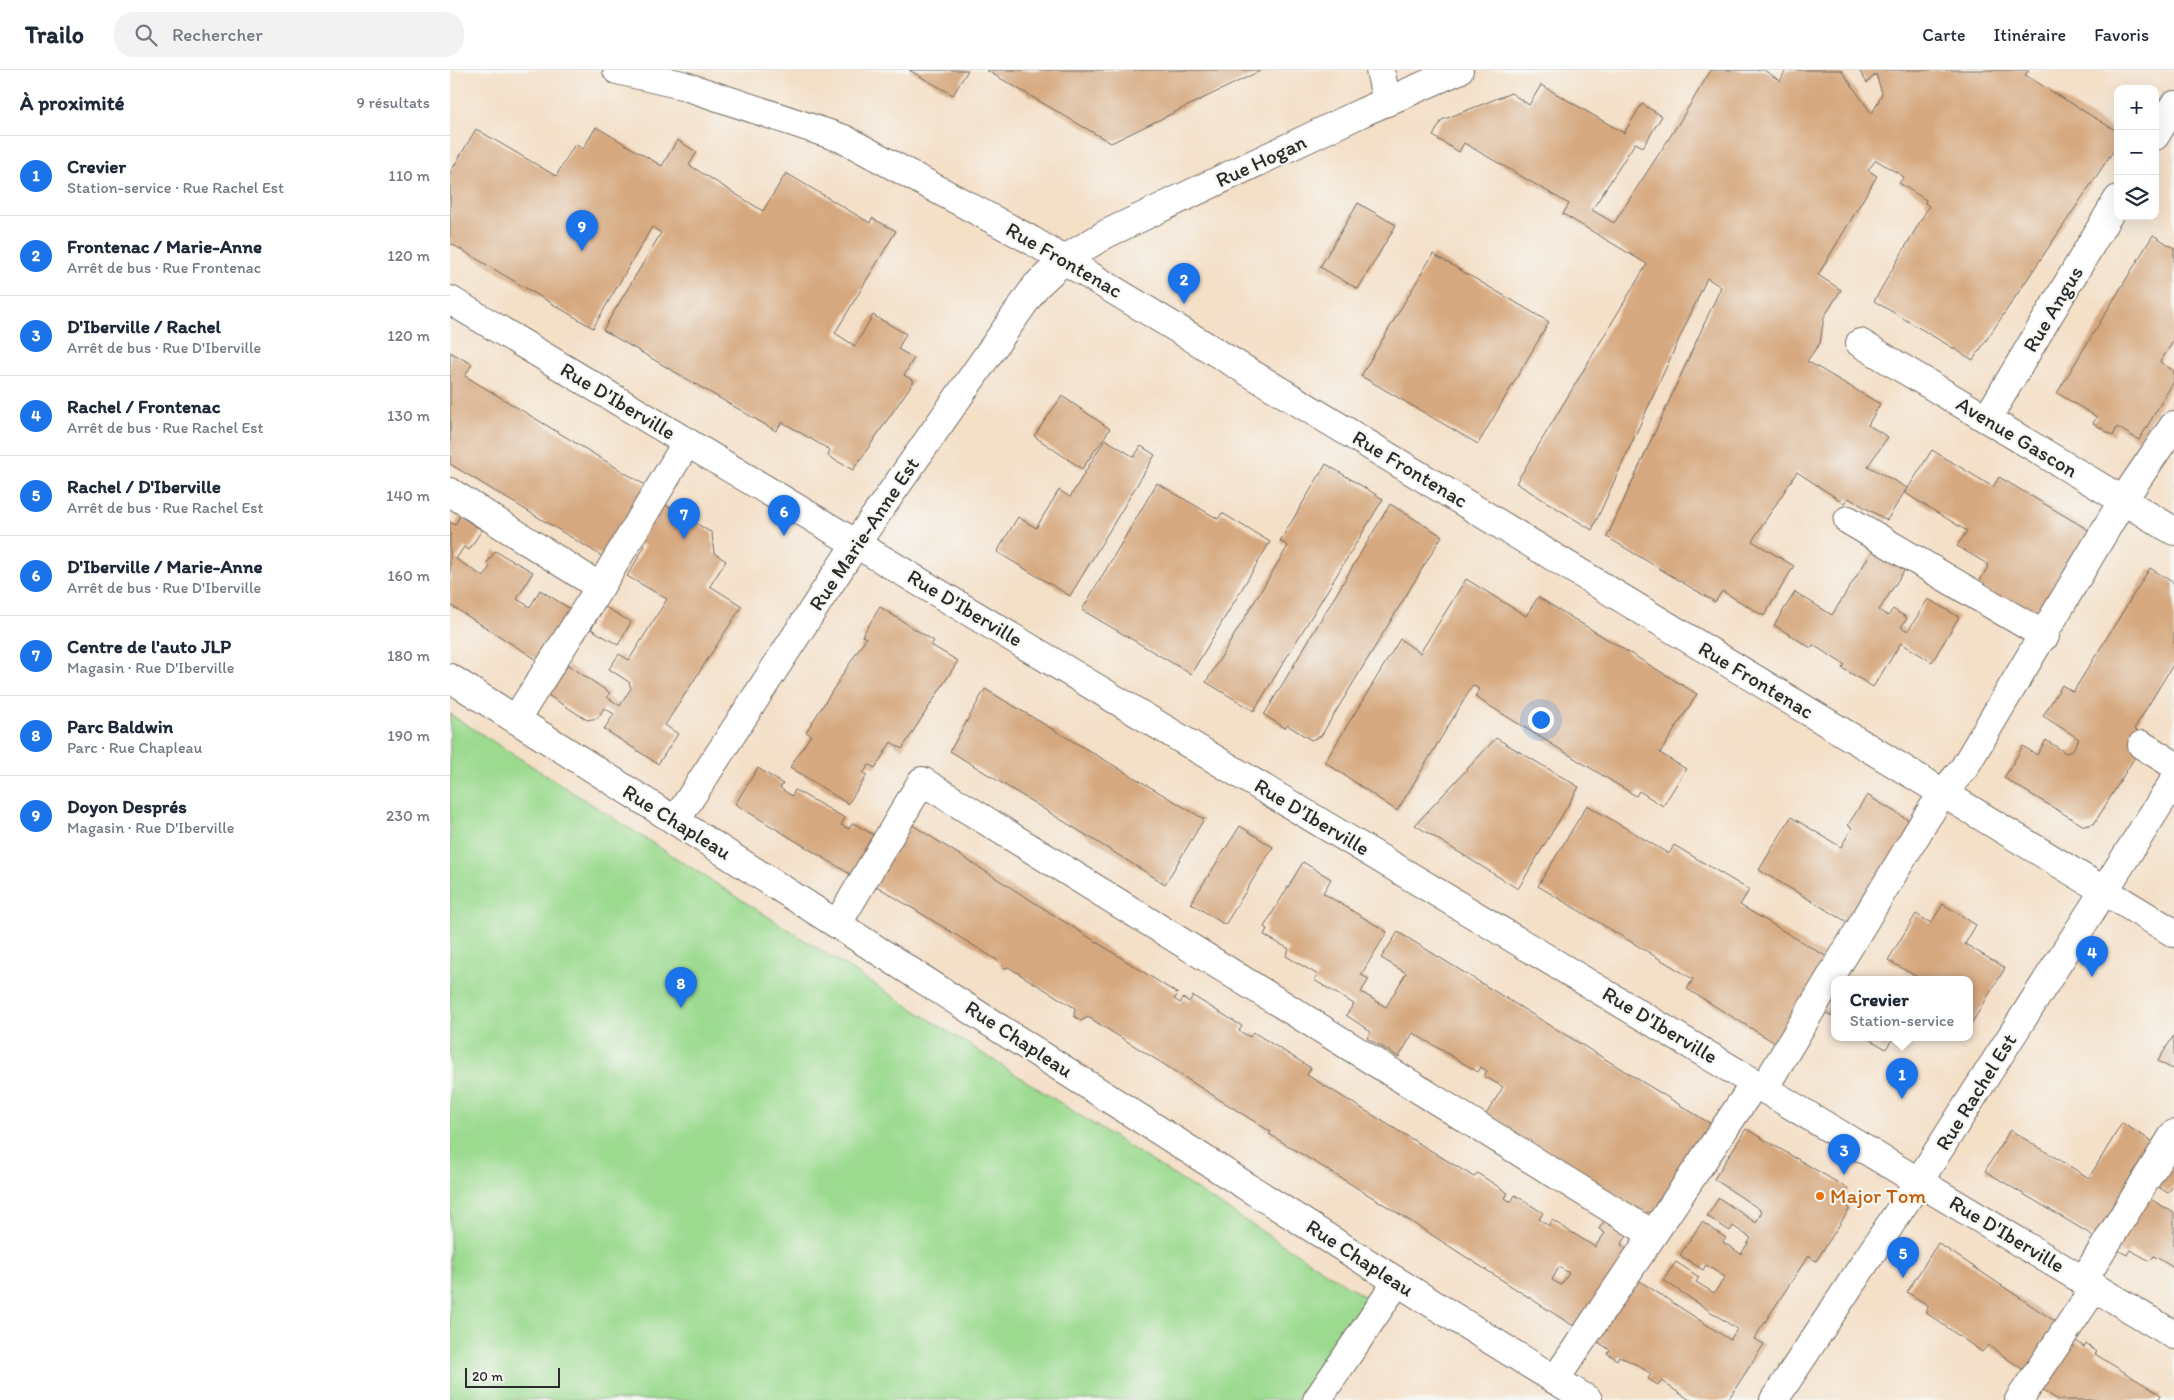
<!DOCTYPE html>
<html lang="fr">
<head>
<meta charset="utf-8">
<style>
	body { margin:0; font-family:Itim,sans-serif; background:#f2f2f3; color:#1f2937 }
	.controls { position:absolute; right:15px; top:15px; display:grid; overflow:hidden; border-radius:10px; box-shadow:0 5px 20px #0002 }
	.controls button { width:45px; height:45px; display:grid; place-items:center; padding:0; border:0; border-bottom:1px solid #e0e1e3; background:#fff; color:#1f2937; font:25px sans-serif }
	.scale { position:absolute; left:15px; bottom:12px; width:95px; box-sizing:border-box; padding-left:5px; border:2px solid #2b2b2b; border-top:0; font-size:14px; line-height:18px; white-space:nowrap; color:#2b2b2b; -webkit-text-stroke:4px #f6f6f2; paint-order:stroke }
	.you { position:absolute; left:1090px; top:649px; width:18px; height:18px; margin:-12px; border:4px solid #fff; border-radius:50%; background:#1a73e8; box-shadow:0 0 0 8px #1a73e833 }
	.badge { display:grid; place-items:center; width:32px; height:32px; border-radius:50%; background:#1a73e8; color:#fff; font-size:16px; font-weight:700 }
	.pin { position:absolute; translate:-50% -41px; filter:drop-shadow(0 1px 2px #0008) }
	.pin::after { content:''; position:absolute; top:26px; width:18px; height:15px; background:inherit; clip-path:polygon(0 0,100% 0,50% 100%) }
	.popup { position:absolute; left:1381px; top:906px; width:142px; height:65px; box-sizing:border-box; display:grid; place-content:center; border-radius:10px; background:#fff; filter:drop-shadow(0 1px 4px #0005); font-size:16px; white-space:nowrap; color:#747a83 }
	.popup b { font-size:19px; color:#1f2937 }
	.popup::after { content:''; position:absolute; left:50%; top:100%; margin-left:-10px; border:10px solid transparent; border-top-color:#fff }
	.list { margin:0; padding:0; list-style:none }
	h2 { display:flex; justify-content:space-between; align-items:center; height:65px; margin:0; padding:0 20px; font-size:21px }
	h2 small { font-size:16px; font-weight:400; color:#747a83 }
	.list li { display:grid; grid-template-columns:32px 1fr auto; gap:15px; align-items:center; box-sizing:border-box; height:80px; padding:0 20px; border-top:1px solid #e0e1e3 }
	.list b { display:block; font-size:19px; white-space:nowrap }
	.list p { margin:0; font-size:16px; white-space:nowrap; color:#747a83 }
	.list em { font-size:16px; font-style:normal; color:#747a83 }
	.icon { flex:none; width:28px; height:28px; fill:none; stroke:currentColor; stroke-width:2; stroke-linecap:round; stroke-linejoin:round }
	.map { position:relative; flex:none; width:1724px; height:1330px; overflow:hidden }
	header { display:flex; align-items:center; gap:30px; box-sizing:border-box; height:70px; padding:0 25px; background:#fff; border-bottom:1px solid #e0e1e3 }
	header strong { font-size:24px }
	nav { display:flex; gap:28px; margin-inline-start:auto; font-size:18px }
	.search { width:350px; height:45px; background:#f2f2f3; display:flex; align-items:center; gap:12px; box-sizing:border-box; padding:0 18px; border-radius:20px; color:#747a83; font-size:19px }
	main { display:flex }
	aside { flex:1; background:#fff }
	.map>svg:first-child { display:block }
	.green { fill:#9bda8f; stroke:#63825d }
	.building { fill:#d6a87f; fill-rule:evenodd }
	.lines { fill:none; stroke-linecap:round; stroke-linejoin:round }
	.minor-casing { stroke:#716a62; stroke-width:30 }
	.major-casing { stroke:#716a62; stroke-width:30 }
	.minor { stroke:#fff; stroke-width:28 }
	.major { stroke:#fff; stroke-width:28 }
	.food-dot { fill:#e8710a; stroke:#f6f6f2; stroke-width:2 }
	.labels { text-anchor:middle; stroke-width:4.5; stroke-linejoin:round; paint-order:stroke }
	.street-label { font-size:21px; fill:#2b2b2b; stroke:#f6f6f2 }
	.food-label { font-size:21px; fill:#c56008; stroke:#f6f6f2; text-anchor:start }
</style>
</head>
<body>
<header>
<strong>Trailo</strong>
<div class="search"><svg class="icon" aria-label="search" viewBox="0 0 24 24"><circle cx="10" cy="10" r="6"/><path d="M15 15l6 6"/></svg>Rechercher</div>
<nav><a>Carte</a><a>Itinéraire</a><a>Favoris</a></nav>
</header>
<main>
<aside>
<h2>À proximité<small>9 résultats</small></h2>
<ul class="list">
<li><span class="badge">1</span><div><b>Crevier</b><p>Station-service · Rue Rachel Est</p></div><em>110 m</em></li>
<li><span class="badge">2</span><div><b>Frontenac / Marie-Anne</b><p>Arrêt de bus · Rue Frontenac</p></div><em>120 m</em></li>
<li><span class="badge">3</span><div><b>D'Iberville / Rachel</b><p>Arrêt de bus · Rue D'Iberville</p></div><em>120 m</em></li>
<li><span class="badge">4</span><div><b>Rachel / Frontenac</b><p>Arrêt de bus · Rue Rachel Est</p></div><em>130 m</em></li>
<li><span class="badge">5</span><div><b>Rachel / D'Iberville</b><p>Arrêt de bus · Rue Rachel Est</p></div><em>140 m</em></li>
<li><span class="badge">6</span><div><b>D'Iberville / Marie-Anne</b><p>Arrêt de bus · Rue D'Iberville</p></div><em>160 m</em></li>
<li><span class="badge">7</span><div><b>Centre de l'auto JLP</b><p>Magasin · Rue D'Iberville</p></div><em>180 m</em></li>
<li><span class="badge">8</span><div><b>Parc Baldwin</b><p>Parc · Rue Chapleau</p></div><em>190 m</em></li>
<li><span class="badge">9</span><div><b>Doyon Després</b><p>Magasin · Rue D'Iberville</p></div><em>230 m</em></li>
</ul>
</aside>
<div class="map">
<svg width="1724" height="1330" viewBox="0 0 1724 1330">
	<rect width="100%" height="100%" fill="#f6f6f2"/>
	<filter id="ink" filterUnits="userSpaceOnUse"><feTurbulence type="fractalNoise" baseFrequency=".02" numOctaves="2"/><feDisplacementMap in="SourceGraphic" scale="10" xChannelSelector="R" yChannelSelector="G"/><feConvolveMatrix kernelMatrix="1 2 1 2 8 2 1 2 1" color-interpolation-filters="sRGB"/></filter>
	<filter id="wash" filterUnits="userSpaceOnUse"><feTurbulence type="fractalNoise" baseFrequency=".0096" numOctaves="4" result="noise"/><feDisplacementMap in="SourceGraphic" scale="20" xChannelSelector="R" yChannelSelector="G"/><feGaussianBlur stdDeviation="1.12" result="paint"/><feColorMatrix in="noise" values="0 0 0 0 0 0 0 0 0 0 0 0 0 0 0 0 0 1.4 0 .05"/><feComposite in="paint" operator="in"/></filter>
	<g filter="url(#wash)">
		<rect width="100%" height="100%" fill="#f4dfc7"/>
		<path class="green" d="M 0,644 L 923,1232 L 861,1330 L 0,1330 Z"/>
		<g id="blocks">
			<g class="building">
				<path d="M 459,0 L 518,0 L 503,25 Z"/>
				<path d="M 536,0 L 812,0 L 661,73 Z"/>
				<path d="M 1261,0 L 1314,0 L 1330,11 L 1336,0 L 1391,0 L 1422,44 L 1432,23 L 1426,4 L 1417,13 L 1409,0 L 1579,0 L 1575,5 L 1668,62 L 1668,74 L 1523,290 L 1424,231 L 1479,136 L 1475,133 L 1476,130 L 1449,113 L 1454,107 L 1426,90 L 1418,100 L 1427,106 L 1368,205 L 1391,220 L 1374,247 L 1370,273 L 1357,291 L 1430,334 L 1418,355 L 1438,367 L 1418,396 L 1457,418 L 1437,450 L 1398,428 L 1394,433 L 1347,402 L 1302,471 L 1344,496 L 1314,546 L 1272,521 L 1265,532 L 1157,467 L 1271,217 L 1257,208 L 1142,460 L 1066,413 L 1197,194 L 1113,144 L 1119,134 L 1014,73 L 1009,82 L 983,66 L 992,50 L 1061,23 L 1079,35 L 1091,15 L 1174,63 L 1192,34 L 1212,46 L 1193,77 L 1185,73 L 1142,140 L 1164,153 L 1227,56 Z"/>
				<path d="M 146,57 L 212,96 L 227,70 L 247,82 L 239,95 L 313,141 L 336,103 L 420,153 L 422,148 L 446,161 L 385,263 L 405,276 L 423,245 L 456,264 L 448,279 L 464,288 L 454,305 L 464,311 L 403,400 L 378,386 L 380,380 L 332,352 L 326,361 L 153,260 L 211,163 L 202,157 L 143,258 L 0,173 L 0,103 L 26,59 L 106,106 L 125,74 L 133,79 Z"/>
				<path d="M 908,133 L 946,155 L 908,219 L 870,197 Z"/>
				<path d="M 1703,165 L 1724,178 L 1724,270 L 1710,292 L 1724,301 L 1724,311 L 1689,370 L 1667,357 L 1663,366 L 1643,353 L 1647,347 L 1607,323 Z"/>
				<path d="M 983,184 L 1099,252 L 1028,374 L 911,306 Z"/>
				<path d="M 0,282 L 22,294 L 15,306 L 200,418 L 157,489 L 0,394 Z"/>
				<path d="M 612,326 L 660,359 L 632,399 L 584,366 Z"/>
				<path d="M 655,369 L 684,387 L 691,376 L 705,385 L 620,526 L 547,482 L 568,447 L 586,458 L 609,420 L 620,427 Z"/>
				<path d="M 1482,380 L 1543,417 L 1549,407 L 1642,462 L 1588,551 L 1527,515 L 1539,495 L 1507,476 L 1517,461 L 1455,423 Z"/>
				<path d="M 876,394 L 933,429 L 804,641 L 756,612 L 838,476 L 830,471 Z"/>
				<path d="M 707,413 L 768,449 L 772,443 L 820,472 L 741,604 L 632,540 Z"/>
				<path d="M 212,433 L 262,463 L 264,483 L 276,491 L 260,516 L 292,536 L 215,655 L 228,664 L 208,694 L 154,659 L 164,644 L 154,638 L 148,648 L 137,650 L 98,625 L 118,595 L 160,623 L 157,627 L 170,636 L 181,618 L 179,612 L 159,599 L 169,584 L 179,590 L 217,529 L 177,506 L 195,476 L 188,472 Z"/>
				<path d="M 940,434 L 992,466 L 871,666 L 861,670 L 837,655 L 835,658 L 814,645 Z"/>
				<path d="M 10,446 L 32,460 L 19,480 L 14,477 L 6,489 L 34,507 L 40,496 L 37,493 L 45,481 L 83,502 L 67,529 L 80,537 L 90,520 L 122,540 L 89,591 L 0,535 L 0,452 L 5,455 Z"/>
				<path d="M 1425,477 L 1457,496 L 1429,540 L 1438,546 L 1443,539 L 1457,548 L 1451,557 L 1458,561 L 1478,529 L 1509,547 L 1482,592 L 1451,573 L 1423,617 L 1392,598 L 1395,595 L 1363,575 L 1361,578 L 1324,555 L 1345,522 L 1382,545 Z"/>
				<path d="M 1700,498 L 1724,513 L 1724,593 L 1684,659 L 1697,667 L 1644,754 L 1634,756 L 1554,708 L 1573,676 L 1587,685 L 1596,670 L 1616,683 L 1622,681 L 1629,669 L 1593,646 L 1612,615 L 1623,622 Z"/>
				<path d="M 1016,509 L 1076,546 L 1088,527 L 1247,624 L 1210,683 L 1236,699 L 1213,736 L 1189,721 L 1186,726 L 1025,627 L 1029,619 L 1023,615 L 947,741 L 875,692 L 950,569 L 970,583 Z"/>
				<path d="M 155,537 L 181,552 L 168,575 L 141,559 Z"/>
				<path d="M 430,537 L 484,571 L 481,575 L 508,591 L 452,679 L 441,672 L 425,698 L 419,695 L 413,703 L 417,705 L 398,734 L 340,697 L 361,665 L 356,662 L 416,568 L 412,566 Z"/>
				<path d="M 535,619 L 754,749 L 715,814 L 500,681 Z"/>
				<path d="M 1046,668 L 1129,717 L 1068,819 L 965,755 Z"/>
				<path d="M 308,698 L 333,714 L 330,718 L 342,726 L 345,720 L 395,748 L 391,755 L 399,759 L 403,753 L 429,768 L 405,807 L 285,734 Z"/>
				<path d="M 1417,725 L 1465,754 L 1404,856 L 1309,800 L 1341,747 L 1391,777 L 1402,758 L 1398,755 Z"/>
				<path d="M 1137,735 L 1219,784 L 1224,775 L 1299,820 L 1290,835 L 1382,890 L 1330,976 L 1237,919 L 1243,909 L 1088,816 Z"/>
				<path d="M 461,754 L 728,924 L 724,929 L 730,933 L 733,928 L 739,932 L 743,926 L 792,956 L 789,961 L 800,967 L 803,962 L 861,998 L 857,1005 L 1024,1107 L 1027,1103 L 1058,1123 L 1055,1128 L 1061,1132 L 1065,1125 L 1093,1143 L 1089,1149 L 1099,1156 L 1102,1150 L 1145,1177 L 1155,1163 L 1149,1159 L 1157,1146 L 1180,1161 L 1171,1175 L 1179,1181 L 1128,1259 L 943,1140 L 819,1064 L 821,1062 L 699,985 L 638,947 L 631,951 L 624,946 L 625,938 L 558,897 L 554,899 L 547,890 L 423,814 ZM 1109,1197 L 1119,1203 L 1111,1215 L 1102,1210 Z"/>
				<path d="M 790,756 L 823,777 L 775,855 L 741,833 Z"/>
				<path d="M 853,792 L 881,809 L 873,823 L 937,862 L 911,905 L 919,909 L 911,922 L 936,937 L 956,903 L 931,888 L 948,862 L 1261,1054 L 1207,1141 L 1190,1143 L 1035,1046 L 1053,1017 L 1034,1006 L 1037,1001 L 1031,997 L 1028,1002 L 963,963 L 949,987 L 917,968 L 921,962 L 896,945 L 904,934 L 864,910 L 868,905 L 836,886 L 839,879 L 814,865 L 817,859 L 814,857 Z"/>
				<path d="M 1493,834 L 1526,855 L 1515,874 L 1555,898 L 1520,956 L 1520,910 L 1472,910 L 1438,890 L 1466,844 L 1481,853 Z"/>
				<path d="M 1384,926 L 1384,948 L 1375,942 Z"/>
				<path d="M 1724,965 L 1724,1000 L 1708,991 Z"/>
				<path d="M 1417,968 L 1443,968 L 1436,979 Z"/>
				<path d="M 1672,1053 L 1705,1073 L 1647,1168 L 1535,1101 L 1560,1060 L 1639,1108 Z"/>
				<path d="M 1296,1059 L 1397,1118 L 1399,1140 L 1366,1191 L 1358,1186 L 1304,1269 L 1314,1274 L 1278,1330 L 1240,1330 L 1211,1311 L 1208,1315 L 1198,1309 L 1201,1304 L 1187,1295 L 1169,1286 L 1167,1290 L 1157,1283 L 1160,1280 L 1145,1270 L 1185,1208 L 1280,1270 L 1287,1259 L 1213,1210 L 1226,1192 L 1249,1207 L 1246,1212 L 1264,1223 L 1275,1207 L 1256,1195 L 1253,1200 L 1230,1185 L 1252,1152 L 1276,1168 L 1273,1172 L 1291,1184 L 1301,1168 L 1283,1156 L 1280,1161 L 1257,1146 L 1269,1128 L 1306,1153 L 1312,1141 L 1264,1109 Z"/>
				<path d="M 1724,1084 L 1724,1114 L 1718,1123 L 1705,1115 Z"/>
				<path d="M 1697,1127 L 1724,1143 L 1724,1198 L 1704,1186 L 1700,1191 L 1680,1180 L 1677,1185 L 1666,1179 Z"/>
				<path d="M 1488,1173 L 1609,1254 L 1576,1302 L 1538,1275 L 1532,1282 L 1475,1242 L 1479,1236 L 1457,1222 Z"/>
				<path d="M 1623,1269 L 1634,1277 L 1636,1274 L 1647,1282 L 1645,1284 L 1711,1325 L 1708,1330 L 1608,1330 L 1590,1318 Z"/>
			</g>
		</g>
	</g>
	<g filter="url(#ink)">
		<use href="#blocks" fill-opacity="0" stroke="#716a62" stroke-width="1"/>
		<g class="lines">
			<g class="minor-casing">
				<g id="minor">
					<path d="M 930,0 L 937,32"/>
					<path d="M 1705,66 L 1724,35"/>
					<path d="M 1410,273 L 1724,461"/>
					<path d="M 1537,349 L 1668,129"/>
					<path d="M 0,422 L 150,517"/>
					<path d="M 1398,450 L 1595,566"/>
					<path d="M 0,608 C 381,847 755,1095 1138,1330"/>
					<path d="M 66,649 L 150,517 L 237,372"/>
					<path d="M 1692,675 L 1724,695"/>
					<path d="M 226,750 L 407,472 L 586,216 L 615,189 L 656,164 L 913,42 L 1009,0"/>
					<path d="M 388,853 L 472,711 L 1202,1164"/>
					<path d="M 1314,1018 L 1477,747 L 1493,723 L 1514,698 L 1673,430 L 1724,355"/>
					<path d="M 1633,1211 L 1724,1064"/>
					<path d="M 1105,1310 L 1305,1013"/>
					<path d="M 867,1330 L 947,1212"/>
					<path d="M 1569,1330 L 1645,1217"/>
				</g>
			</g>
			<g class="major-casing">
				<g id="major">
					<path d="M 167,0 L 232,15 L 394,69 L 581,170 L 1724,863"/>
					<path d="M 0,230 L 1724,1265"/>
					<path d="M 1324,1330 L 1469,1111 L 1724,711"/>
				</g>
			</g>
			<use href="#minor" class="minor"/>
			<use href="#major" class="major"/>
		</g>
	</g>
	<circle class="food-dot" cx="1370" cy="1126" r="5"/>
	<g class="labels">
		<g class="street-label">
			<text transform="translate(811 91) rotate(-25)" y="7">Rue Hogan</text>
			<text transform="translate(614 190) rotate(30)" y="7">Rue Frontenac</text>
			<text transform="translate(1603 239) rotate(-59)" y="7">Rue Angus</text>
			<text transform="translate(168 331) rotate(31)" y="7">Rue D'Iberville</text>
			<text transform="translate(1567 367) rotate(31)" y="7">Avenue Gascon</text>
			<text transform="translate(960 399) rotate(31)" y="7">Rue Frontenac</text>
			<text transform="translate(414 464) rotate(-56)" y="7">Rue Marie-Anne Est</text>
			<text transform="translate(515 538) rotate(31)" y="7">Rue D'Iberville</text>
			<text transform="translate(1306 610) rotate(31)" y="7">Rue Frontenac</text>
			<text transform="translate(862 747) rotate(31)" y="7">Rue D'Iberville</text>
			<text transform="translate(227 752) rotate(32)" y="7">Rue Chapleau</text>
			<text transform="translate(1210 955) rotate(31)" y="7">Rue D'Iberville</text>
			<text transform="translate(569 969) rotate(33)" y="7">Rue Chapleau</text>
			<text transform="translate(1526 1022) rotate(-58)" y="7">Rue Rachel Est</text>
			<text transform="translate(1557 1164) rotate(31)" y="7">Rue D'Iberville</text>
			<text transform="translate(910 1188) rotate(33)" y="7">Rue Chapleau</text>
		</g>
		<g class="food-label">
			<text x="1380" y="1133">Major Tom</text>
		</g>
	</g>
</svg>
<div class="controls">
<button>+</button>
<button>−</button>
<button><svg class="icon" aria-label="layers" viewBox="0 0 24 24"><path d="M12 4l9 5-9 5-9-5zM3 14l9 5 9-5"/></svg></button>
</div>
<div class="scale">20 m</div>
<div class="you"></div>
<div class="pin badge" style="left:1452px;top:1029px">1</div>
<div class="popup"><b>Crevier</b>Station-service</div>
<div class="pin badge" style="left:734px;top:234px">2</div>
<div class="pin badge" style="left:1394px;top:1105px">3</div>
<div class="pin badge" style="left:1642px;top:907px">4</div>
<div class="pin badge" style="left:1453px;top:1208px">5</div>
<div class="pin badge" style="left:334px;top:466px">6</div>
<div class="pin badge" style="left:234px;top:469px">7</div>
<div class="pin badge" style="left:231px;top:938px">8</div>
<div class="pin badge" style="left:132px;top:181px">9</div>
</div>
</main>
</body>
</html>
